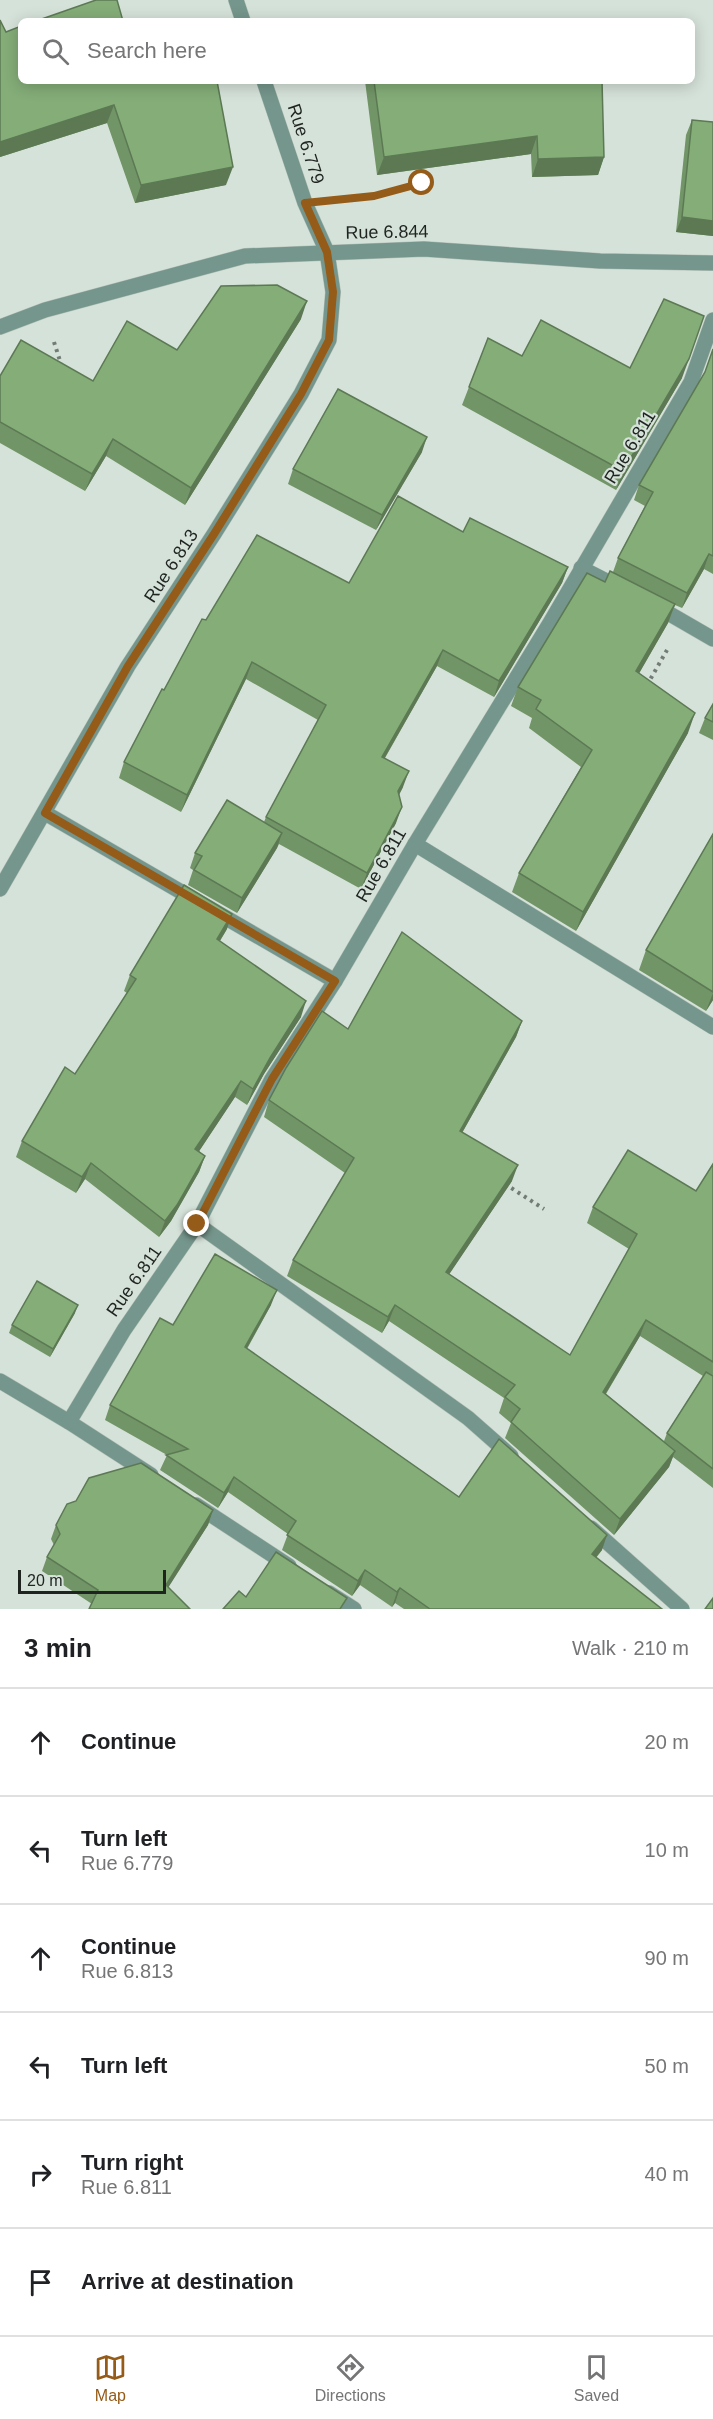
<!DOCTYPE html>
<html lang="en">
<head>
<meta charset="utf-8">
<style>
	body { margin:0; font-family:Helvetica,sans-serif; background:#f2f2f2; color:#202124 }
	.scale { position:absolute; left:18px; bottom:15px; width:148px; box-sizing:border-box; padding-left:6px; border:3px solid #1f2421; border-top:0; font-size:16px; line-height:21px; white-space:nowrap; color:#1f2421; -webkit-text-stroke:4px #d5e2d9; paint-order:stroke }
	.stop { position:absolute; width:18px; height:18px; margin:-14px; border:4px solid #955b18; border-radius:50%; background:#fff }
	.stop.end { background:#955b18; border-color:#fff; box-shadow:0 2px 6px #0008 }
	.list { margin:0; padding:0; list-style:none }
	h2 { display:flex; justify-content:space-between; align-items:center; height:78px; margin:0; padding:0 24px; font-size:26px }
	h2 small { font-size:20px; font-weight:400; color:#757577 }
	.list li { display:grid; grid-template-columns:39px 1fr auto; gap:18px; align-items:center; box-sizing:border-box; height:108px; padding:0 24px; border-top:2px solid #e0e0e0 }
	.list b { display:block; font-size:22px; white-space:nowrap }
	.list p { margin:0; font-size:20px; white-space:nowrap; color:#757577 }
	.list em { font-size:20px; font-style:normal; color:#757577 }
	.icon { flex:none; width:33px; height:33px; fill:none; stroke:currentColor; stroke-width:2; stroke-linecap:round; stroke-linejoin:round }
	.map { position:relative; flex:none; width:713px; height:1609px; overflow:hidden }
	.search { position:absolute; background:#fff; box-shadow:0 3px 15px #0003; left:18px; right:18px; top:18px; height:66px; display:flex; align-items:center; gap:15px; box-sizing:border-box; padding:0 21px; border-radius:9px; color:#757577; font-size:22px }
	.sheet { height:726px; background:#fff }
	nav { display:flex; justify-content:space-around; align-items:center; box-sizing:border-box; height:84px; border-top:2px solid #e0e0e0; background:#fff; font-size:16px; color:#757577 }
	nav a { display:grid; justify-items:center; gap:3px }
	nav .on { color:#955b18 }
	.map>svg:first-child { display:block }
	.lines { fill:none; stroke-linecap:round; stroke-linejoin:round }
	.minor-casing { stroke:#b4c0b8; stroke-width:16 }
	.path { stroke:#727b75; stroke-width:4; stroke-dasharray:3 4.5; stroke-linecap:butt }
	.minor { stroke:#75968c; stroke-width:15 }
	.wall { fill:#729567; fill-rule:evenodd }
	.shaded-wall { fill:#5c7954 }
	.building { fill:#84ad78; stroke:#5c7954; stroke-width:1.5 }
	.route { stroke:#955b18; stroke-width:8 }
	.labels { text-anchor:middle; stroke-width:4.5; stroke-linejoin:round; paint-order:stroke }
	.street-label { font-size:18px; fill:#1f2421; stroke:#d5e2d9 }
</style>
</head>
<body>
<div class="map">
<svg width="713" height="1609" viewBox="0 0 713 1609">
	<rect width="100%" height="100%" fill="#d5e2d9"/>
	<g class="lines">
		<g class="minor-casing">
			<g id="minor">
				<path d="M 236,0 L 243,21"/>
				<path d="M 0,327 L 45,310 L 245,256 L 424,249 L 600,261 L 713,263"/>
				<path d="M 581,568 L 624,590"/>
				<path d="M 656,606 L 713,639"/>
				<path d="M 45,813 L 335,981"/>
				<path d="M 415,844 L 713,1027"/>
				<path d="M 0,889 L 128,666 L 214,534 L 301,394 L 329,340 L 333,292 L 327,252 L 305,203 L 264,81"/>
				<path d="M 197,1224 L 468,1418 L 511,1456"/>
				<path d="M 0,1381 L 69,1422 L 151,1475"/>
				<path d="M 69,1422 L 124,1330 L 197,1224 L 272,1079 L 335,981 L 415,844 L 550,623 L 691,382 L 713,320"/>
				<path d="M 196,1505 L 289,1566"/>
				<path d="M 591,1528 L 682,1609"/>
				<path d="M 329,1593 L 354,1609"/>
			</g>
		</g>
		<g class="path">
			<path d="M 341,199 L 374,197 L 422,183"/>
			<path d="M 54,342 L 62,367"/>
			<path d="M 647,685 L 667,650"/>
			<path d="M 505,1184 L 544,1209"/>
		</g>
		<use href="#minor" class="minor"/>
	</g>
	<g class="wall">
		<path d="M 0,20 L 6,32 L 217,81 L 226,185 L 135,203 L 107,123 L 0,157 Z"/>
		<path d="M 365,81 L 602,81 L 604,157 L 598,175 L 532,177 L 531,154 L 377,175 Z"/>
		<path d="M 692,120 L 713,236 L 676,232 L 686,135 Z"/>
		<path d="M 301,319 L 185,505 L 106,456 L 85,491 L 0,443 L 0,376 L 93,381 L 177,350 Z"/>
		<path d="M 488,338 L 522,356 L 630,368 L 682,378 L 616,490 L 462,405 Z"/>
		<path d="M 713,349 L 713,574 L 704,569 L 682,608 L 675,605 L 668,623 L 639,673 L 688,733 L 576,931 L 512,892 L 519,873 L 581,767 L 529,728 L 532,718 L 511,706 L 518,687 L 613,572 L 618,558 L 645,506 L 634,500 L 639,485 L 705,372 Z"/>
		<path d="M 422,452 L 376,530 L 288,484 L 293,469 Z"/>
		<path d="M 463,532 L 568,567 L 562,583 L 494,697 L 437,666 L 385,758 L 403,787 L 399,795 L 396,823 L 361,889 L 279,844 L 277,848 L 237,913 L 188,885 L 193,870 L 190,868 L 195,853 L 264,822 L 266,817 L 318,720 L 246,679 L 181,812 L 119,778 L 124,762 L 164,690 L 206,620 L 349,583 Z"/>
		<path d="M 713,704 L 713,740 L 699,733 L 705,718 Z"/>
		<path d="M 713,834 L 713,1000 L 706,1011 L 639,970 L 646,950 Z"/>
		<path d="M 227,929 L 220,941 L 301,1017 L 264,1074 L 247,1105 L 235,1097 L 199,1151 L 205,1156 L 199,1172 L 171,1221 L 159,1237 L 85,1179 L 76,1193 L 16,1157 L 22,1141 L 75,1074 L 127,993 L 124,991 L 130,975 Z"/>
		<path d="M 522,1021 L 516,1037 L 462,1133 L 512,1181 L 449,1274 L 570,1355 L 629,1249 L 587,1223 L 593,1207 L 696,1191 L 713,1164 L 713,1488 L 673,1457 L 669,1467 L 614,1535 L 505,1438 L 511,1423 L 499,1413 L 504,1398 L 389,1321 L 382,1333 L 287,1276 L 293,1260 L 345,1173 L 264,1117 L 269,1100 L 348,1029 ZM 640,1336 L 703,1376 L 667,1433 L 664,1441 L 606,1394 Z"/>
		<path d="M 271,1305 L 247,1349 L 459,1497 L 602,1550 L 596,1558 L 662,1609 L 404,1609 L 395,1603 L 392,1607 L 360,1585 L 352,1596 L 282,1550 L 288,1534 L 228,1492 L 218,1508 L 160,1470 L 167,1455 L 105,1420 L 110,1405 L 173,1325 Z"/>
		<path d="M 75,1313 L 50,1357 L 9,1333 L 12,1325 Z"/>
		<path d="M 213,1510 L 208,1525 L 168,1587 L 92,1604 L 42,1571 L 47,1557 L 54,1545 L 51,1539 L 56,1525 Z"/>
	</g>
	<g class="shaded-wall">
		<path d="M 114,105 L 107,123 L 0,157 L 0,142 Z"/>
		<path d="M 537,136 L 531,154 L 377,175 L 384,157 Z"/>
		<path d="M 604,157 L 598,175 L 532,177 L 538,159 Z"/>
		<path d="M 233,167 L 226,185 L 135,203 L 141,185 Z"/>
		<path d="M 682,217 L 713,221 L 713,236 L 676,232 Z"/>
		<path d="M 307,301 L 301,319 L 185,505 L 191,488 Z"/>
		<path d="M 689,359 L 682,378 L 616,490 L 623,471 Z"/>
		<path d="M 427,437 L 422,452 L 376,530 L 382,515 Z"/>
		<path d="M 113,439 L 106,456 L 85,491 L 92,474 Z"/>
		<path d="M 709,554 L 704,569 L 682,608 L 687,593 Z"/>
		<path d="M 568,567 L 562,583 L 494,697 L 499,681 Z"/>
		<path d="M 675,604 L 668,623 L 629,691 L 636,671 Z"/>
		<path d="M 443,650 L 437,666 L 376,773 L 382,757 Z"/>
		<path d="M 252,662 L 246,679 L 181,812 L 187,795 Z"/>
		<path d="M 695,713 L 688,733 L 576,931 L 583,912 Z"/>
		<path d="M 409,771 L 403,787 L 392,808 L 398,791 Z"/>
		<path d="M 402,807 L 396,823 L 361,889 L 367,873 Z"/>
		<path d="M 282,833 L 277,848 L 237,913 L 242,898 Z"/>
		<path d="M 232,914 L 227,929 L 211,955 L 217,939 Z"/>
		<path d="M 713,993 L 713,1000 L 706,1011 Z"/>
		<path d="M 306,1001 L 301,1017 L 264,1074 L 247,1105 L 253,1089 L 270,1058 Z"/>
		<path d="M 522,1021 L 516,1037 L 454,1147 L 460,1131 Z"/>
		<path d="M 241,1081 L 235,1097 L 190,1165 L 195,1149 Z"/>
		<path d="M 205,1156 L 199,1172 L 171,1221 L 159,1237 L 165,1221 Z"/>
		<path d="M 91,1163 L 85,1179 L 76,1193 L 82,1177 Z"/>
		<path d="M 518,1165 L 512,1181 L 440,1288 L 446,1272 Z"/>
		<path d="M 277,1290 L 271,1305 L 239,1362 L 245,1347 Z"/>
		<path d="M 78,1305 L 75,1313 L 50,1357 L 53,1349 Z"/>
		<path d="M 395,1305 L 389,1321 L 382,1333 L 388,1317 Z"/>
		<path d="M 646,1320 L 640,1336 L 597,1408 L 603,1392 Z"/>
		<path d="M 675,1451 L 669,1467 L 614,1535 L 620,1519 Z"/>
		<path d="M 234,1477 L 228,1492 L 218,1508 L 224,1493 Z"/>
		<path d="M 213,1510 L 208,1525 L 161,1599 L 166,1585 Z"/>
		<path d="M 607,1535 L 602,1550 L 586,1569 L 592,1554 Z"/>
		<path d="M 365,1570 L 360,1585 L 352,1596 L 358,1581 Z"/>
		<path d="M 400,1588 L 395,1603 L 392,1607 L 397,1592 Z"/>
	</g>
	<g class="building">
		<path d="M 96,0 L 117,0 L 123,21 L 36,21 Z"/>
		<path d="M 0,20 L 6,32 L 21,26 L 21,81 L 217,81 L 233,167 L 141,185 L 114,105 L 0,142 Z"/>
		<path d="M 374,81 L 602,81 L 604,157 L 538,159 L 537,136 L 384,157 Z"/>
		<path d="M 692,120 L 713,122 L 713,221 L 682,217 Z"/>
		<path d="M 277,285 L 307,301 L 191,488 L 113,439 L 92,474 L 0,422 L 0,376 L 21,340 L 93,381 L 127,321 L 177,350 L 221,286 Z"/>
		<path d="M 664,299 L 704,316 L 689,359 L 623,471 L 469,387 L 488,338 L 522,356 L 541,320 L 630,368 Z"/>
		<path d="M 713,349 L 713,556 L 709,554 L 687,593 L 618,558 L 653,492 L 639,485 L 705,372 Z"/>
		<path d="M 338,389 L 427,437 L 382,515 L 293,469 Z"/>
		<path d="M 398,496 L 463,532 L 470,518 L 568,567 L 499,681 L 443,650 L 382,757 L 409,771 L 398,791 L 402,807 L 367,873 L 266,817 L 326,705 L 252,662 L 187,795 L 124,762 L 162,689 L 164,690 L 202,619 L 206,620 L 257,535 L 349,583 Z"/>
		<path d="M 610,571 L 675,604 L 636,671 L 695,713 L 583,912 L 519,873 L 592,750 L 536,709 L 541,700 L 518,687 L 587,573 L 605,582 Z"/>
		<path d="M 713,704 L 713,722 L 705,718 Z"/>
		<path d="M 227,800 L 282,833 L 242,898 L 194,870 L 202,856 L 195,853 Z"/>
		<path d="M 713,834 L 713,992 L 646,950 Z"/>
		<path d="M 184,885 L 232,914 L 217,939 L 306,1001 L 270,1058 L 253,1089 L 241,1081 L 195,1149 L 205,1156 L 177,1205 L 165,1221 L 91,1163 L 82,1177 L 22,1141 L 65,1067 L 75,1074 L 136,979 L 130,975 Z"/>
		<path d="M 402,932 L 522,1021 L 460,1131 L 518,1165 L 446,1272 L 570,1355 L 637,1234 L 593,1207 L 628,1150 L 696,1191 L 713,1164 L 713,1362 L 646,1320 L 603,1392 L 675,1451 L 620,1519 L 511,1422 L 520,1409 L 505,1397 L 515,1385 L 395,1305 L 388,1317 L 293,1260 L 354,1158 L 269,1100 L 286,1068 L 322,1011 L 348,1029 Z"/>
		<path d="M 215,1254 L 277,1290 L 245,1347 L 459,1497 L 499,1439 L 607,1535 L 592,1554 L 662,1609 L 430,1609 L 400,1588 L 397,1592 L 365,1570 L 358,1581 L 287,1535 L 296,1521 L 234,1477 L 224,1493 L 166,1455 L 188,1449 L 110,1405 L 160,1318 L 173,1325 Z"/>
		<path d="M 37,1281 L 78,1305 L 53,1349 L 12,1325 Z"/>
		<path d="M 706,1372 L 713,1376 L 713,1469 L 667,1433 Z"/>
		<path d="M 141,1463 L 213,1510 L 166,1585 L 190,1609 L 89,1609 L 98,1590 L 47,1557 L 60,1534 L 56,1525 L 67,1504 L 76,1501 L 89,1478 Z"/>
		<path d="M 276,1552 L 347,1598 L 340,1609 L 223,1609 L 239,1591 L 246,1597 Z"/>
		<path d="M 713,1598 L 713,1609 L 705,1609 Z"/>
	</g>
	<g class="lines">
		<path class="route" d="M 197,1224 L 272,1079 L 335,981 L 45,813 L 128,666 L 214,534 L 301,394 L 329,340 L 333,292 L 327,252 L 305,203 L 374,196 L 422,183"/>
	</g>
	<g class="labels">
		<g class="street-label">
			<text transform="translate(306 144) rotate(72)" y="6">Rue 6.779</text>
			<text transform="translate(387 232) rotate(-1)" y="6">Rue 6.844</text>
			<text transform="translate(630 447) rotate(-59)" y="6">Rue 6.811</text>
			<text transform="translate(171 566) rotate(-57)" y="6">Rue 6.813</text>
			<text transform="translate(381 865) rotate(-60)" y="6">Rue 6.811</text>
			<text transform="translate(134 1281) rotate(-55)" y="6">Rue 6.811</text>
		</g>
	</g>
</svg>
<div class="scale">20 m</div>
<div class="stop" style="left:422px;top:183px"></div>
<div class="stop end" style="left:197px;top:1224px"></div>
<div class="search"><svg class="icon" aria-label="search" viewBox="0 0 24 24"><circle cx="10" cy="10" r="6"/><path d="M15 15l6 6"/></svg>Search here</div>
</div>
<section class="sheet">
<h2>3 min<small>Walk · 210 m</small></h2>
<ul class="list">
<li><svg class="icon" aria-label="ahead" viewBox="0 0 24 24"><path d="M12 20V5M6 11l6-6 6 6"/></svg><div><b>Continue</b></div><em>20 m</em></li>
<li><svg class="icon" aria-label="left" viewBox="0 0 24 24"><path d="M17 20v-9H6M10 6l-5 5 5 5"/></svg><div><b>Turn left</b><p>Rue 6.779</p></div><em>10 m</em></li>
<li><svg class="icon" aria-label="ahead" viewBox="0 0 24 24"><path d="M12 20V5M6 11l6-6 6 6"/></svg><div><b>Continue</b><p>Rue 6.813</p></div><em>90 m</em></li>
<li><svg class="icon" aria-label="left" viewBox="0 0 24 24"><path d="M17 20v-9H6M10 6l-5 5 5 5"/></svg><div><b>Turn left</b></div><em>50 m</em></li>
<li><svg class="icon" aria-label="right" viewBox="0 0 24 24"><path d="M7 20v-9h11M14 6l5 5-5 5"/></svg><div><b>Turn right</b><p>Rue 6.811</p></div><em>40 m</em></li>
<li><svg class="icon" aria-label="arrive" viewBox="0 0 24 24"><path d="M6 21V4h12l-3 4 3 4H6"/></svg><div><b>Arrive at destination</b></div></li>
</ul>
</section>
<nav>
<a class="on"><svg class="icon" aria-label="map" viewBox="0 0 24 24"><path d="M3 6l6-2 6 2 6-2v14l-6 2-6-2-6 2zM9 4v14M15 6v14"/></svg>Map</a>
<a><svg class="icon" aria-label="directions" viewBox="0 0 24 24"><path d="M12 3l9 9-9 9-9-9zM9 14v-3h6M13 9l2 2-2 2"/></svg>Directions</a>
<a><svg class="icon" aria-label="saved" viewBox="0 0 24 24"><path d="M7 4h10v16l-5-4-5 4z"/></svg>Saved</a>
</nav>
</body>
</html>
